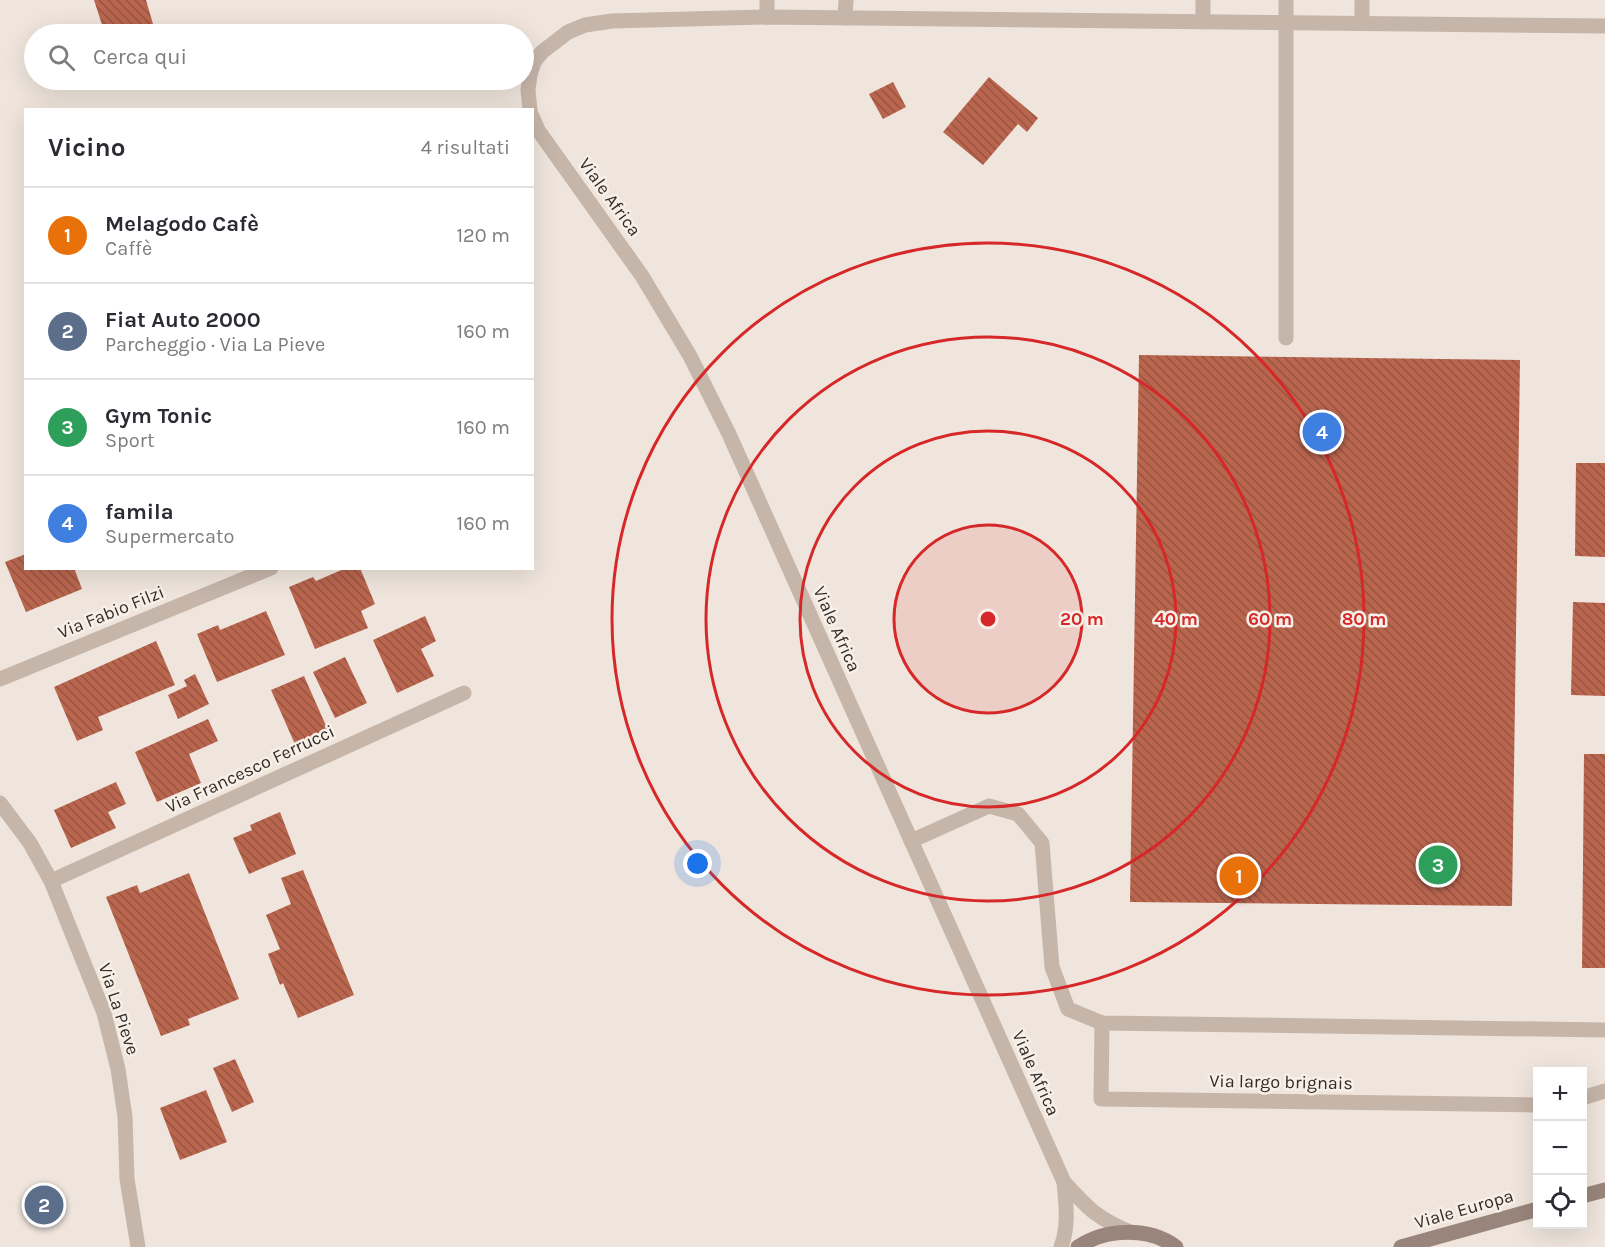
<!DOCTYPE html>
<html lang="it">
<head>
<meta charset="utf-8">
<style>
	body { margin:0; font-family:Karla,sans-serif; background:#f7f7f7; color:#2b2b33 }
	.controls { position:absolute; right:18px; bottom:18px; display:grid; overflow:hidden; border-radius:0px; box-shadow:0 6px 24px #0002 }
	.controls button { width:54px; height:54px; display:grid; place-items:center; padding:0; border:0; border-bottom:2px solid #e1e1e2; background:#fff; color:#2b2b33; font:30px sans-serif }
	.you { position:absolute; left:698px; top:864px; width:21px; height:21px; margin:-15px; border:4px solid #fff; border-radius:50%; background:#1a73e8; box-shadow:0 0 0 9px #1a73e833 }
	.badge { display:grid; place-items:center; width:39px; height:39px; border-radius:50%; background:#225051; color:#fff; font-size:20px; font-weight:700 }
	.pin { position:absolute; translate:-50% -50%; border:3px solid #fff; box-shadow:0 2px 6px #0006 }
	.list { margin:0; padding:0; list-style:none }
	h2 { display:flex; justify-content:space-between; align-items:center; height:78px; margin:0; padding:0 24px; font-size:26px }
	h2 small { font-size:20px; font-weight:400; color:#7c7c81 }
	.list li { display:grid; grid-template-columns:39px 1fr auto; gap:18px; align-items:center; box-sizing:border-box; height:96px; padding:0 24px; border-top:2px solid #e1e1e2 }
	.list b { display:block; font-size:22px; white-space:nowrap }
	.list p { margin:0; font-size:20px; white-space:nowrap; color:#7c7c81 }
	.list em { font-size:20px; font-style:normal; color:#7c7c81 }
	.icon { flex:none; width:33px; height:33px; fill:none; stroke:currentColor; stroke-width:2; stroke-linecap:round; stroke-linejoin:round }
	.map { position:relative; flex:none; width:1605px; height:1247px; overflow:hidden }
	.search { position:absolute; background:#fff; box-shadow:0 6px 24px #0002; left:24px; top:24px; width:510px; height:66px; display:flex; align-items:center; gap:15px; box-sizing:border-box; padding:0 21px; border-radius:33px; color:#7c7c81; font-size:22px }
	.panel { position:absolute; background:#fff; box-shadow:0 6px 24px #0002; left:24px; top:108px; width:510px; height:462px; border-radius:0px }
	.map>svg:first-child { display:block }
	.building { fill:url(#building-back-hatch) }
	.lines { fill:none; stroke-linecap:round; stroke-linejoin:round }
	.lane { stroke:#c6b5a9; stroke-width:15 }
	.street { stroke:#c6b5a9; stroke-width:15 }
	.secondary { stroke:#99857b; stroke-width:15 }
	.ring { fill:none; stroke:#d62828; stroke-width:3 }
	.labels { text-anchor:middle; stroke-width:5; stroke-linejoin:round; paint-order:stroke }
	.street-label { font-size:18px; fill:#342b28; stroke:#f7f0e8 }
	.centre { fill:#d62828; stroke:#f7f0e8; stroke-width:3 }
	.ring-label { font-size:18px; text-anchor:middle; font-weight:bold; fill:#d62828; stroke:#f7f0e8; stroke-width:5; stroke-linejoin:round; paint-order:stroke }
</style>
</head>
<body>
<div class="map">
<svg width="1605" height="1247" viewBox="0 0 1605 1247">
	<defs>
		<pattern id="building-back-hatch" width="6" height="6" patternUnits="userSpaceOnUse" patternTransform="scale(1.5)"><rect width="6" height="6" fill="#ba664f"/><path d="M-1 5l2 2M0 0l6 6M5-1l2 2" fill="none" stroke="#985442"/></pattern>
	</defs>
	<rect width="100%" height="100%" fill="#efe5dc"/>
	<g class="building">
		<path d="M 94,0 L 146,0 L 156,34 L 105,34 Z"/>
		<path d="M 989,77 L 1038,118 L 1027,132 L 1018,124 L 983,165 L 943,132 Z"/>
		<path d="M 893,82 L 906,107 L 883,119 L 869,94 Z"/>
		<path d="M 1139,355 L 1520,360 L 1512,906 L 1130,902 Z"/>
		<path d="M 1576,463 L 1605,463 L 1605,557 L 1575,556 Z"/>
		<path d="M 26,554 L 26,568 L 74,568 L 82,589 L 26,612 L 5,562 Z"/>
		<path d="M 346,568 L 360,568 L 375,604 L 361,611 L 368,628 L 315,649 L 289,587 L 313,577 L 316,581 Z"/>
		<path d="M 1573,602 L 1605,603 L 1605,696 L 1571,695 Z"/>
		<path d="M 266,611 L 285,655 L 217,682 L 197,634 L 218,625 L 220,630 Z"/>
		<path d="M 425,616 L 436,641 L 421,649 L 434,676 L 397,693 L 373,640 Z"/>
		<path d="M 156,641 L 175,685 L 98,717 L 103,730 L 77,741 L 54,687 Z"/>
		<path d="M 345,657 L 367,703 L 335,718 L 313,672 Z"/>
		<path d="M 195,674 L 209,704 L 178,719 L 168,695 L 187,686 L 184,680 Z"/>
		<path d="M 304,676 L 331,737 L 298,751 L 271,690 Z"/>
		<path d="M 208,719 L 218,741 L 189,754 L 201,783 L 157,802 L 135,752 Z"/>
		<path d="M 1584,754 L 1605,754 L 1605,968 L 1582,968 Z"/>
		<path d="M 116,782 L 126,804 L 108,812 L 116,828 L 71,848 L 54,810 Z"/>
		<path d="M 280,812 L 296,854 L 249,874 L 233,838 L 252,830 L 250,825 Z"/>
		<path d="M 303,870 L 354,995 L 298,1018 L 283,983 L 280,985 L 268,954 L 280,949 L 266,915 L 291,904 L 281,878 Z"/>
		<path d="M 189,873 L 239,999 L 188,1019 L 190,1025 L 161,1036 L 106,897 L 137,885 L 140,893 Z"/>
		<path d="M 235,1059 L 254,1102 L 232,1112 L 213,1068 Z"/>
		<path d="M 206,1090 L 227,1142 L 180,1160 L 160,1108 Z"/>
	</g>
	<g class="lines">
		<g class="lane">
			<path d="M 1203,0 L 1203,22"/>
			<path d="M 845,18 L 846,0"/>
			<path d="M 1286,23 L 1286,338"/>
			<path d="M 1362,23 L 1362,0"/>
			<path d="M 911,841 L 989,806 L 1018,814 L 1042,843 L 1052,967 L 1068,1009 L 1102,1023 L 1605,1030"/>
			<path d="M 1102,1023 L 1101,1099 L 1538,1105"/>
			<path d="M 1582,1098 L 1605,1091"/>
		</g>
		<g class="street">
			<path d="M 767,0 L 767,17"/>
			<path d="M 1286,23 L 1286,0"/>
			<path d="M 530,110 L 528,90 L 530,75 L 534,62 L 542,52 L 568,32 L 585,25 L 612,21 L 767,17 L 1605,26"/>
			<path d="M 532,116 L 538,130 L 642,276 L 690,356 L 729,434 L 1064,1182 C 1066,1204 1069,1226 1061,1247"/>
			<path d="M 0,679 L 271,568"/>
			<path d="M 0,803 L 30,843 L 51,881 L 104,1013 L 118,1069 L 125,1117 L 127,1179 L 138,1247"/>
			<path d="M 51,881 L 464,693"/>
			<path d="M 1064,1182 C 1088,1208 1096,1218 1130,1232"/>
		</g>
		<g class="secondary">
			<path d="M 1582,1196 L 1605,1190"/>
			<path d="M 1078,1247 C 1106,1228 1149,1227 1176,1247"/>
			<path d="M 1401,1247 L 1538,1209"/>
		</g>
	</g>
	<circle cx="988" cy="619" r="94" fill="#d62828" fill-opacity=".12"/>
	<g class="ring">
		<circle cx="988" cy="619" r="94"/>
		<circle cx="988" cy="619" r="188"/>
		<circle cx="988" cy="619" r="282"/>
		<circle cx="988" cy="619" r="376"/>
	</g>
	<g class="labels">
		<g class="street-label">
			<text transform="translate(610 197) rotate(54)" y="6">Viale Africa</text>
			<text transform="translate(111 612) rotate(-22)" y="6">Via Fabio Filzi</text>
			<text transform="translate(837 629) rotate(66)" y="6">Viale Africa</text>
			<text transform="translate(250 769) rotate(-25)" y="6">Via Francesco Ferrucci</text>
			<text transform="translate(119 1009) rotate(72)" y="6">Via La Pieve</text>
			<text transform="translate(1036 1073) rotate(66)" y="6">Viale Africa</text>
			<text transform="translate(1281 1082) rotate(1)" y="6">Via largo brignais</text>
			<text transform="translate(1464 1209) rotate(-16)" y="6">Viale Europa</text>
		</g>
	</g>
	<circle cx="988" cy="619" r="9" class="centre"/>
	<g class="ring-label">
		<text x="1082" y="625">20 m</text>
		<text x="1176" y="625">40 m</text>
		<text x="1270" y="625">60 m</text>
		<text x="1364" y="625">80 m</text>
	</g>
</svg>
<div class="controls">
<button>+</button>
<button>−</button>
<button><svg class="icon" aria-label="locate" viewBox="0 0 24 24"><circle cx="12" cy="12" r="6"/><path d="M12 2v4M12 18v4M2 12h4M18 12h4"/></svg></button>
</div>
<div class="you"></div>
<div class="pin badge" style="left:1239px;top:876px;background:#e8710a">1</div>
<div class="pin badge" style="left:44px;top:1205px;background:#5c6f8a">2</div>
<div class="pin badge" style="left:1438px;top:865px;background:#2e9e5b">3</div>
<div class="pin badge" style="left:1322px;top:432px;background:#3f7fe0">4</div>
<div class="search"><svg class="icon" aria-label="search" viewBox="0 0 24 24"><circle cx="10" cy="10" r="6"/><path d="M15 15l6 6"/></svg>Cerca qui</div>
<section class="panel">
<h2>Vicino<small>4 risultati</small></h2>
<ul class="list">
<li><span class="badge" style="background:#e8710a">1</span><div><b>Melagodo Cafè</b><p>Caffè</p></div><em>120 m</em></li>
<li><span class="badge" style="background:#5c6f8a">2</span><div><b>Fiat Auto 2000</b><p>Parcheggio · Via La Pieve</p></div><em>160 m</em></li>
<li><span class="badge" style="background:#2e9e5b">3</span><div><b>Gym Tonic</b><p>Sport</p></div><em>160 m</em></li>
<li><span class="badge" style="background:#3f7fe0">4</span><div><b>famila</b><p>Supermercato</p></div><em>160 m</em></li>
</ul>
</section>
</div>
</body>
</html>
